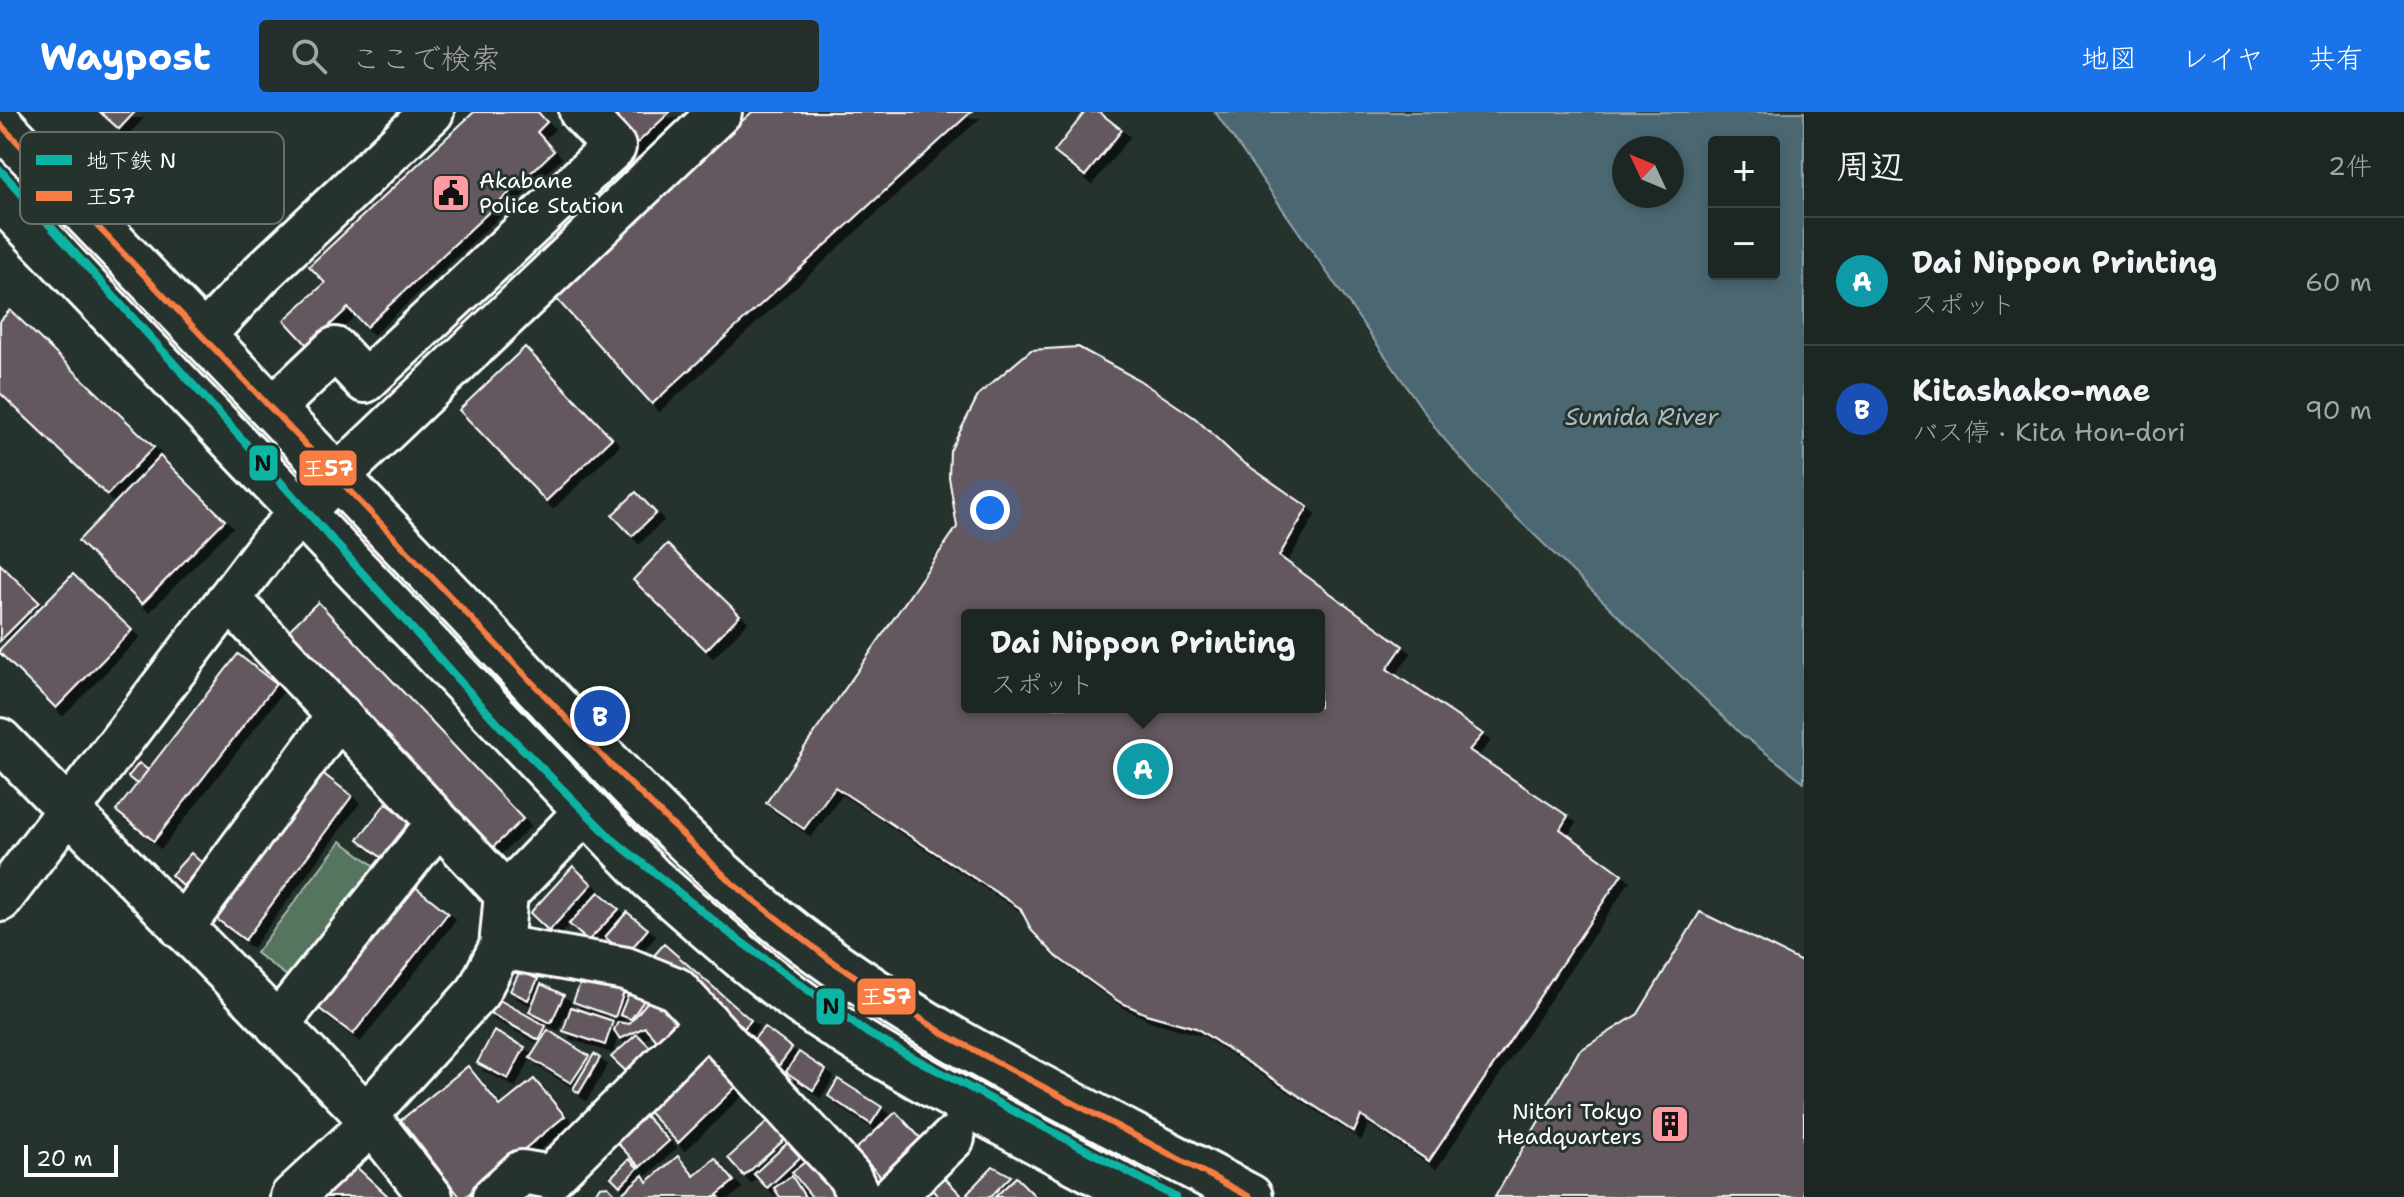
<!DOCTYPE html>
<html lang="ja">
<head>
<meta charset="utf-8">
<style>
	body { margin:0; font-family:"Shantell Sans","Klee One",sans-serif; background:#252e2a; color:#f1f3f6 }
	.controls { position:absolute; right:24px; top:24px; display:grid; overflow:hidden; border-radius:8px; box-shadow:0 4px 12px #0003 }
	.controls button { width:72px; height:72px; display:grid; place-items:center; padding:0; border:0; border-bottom:2px solid #3a4340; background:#1c2622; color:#f1f3f6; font:40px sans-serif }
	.compass { position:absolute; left:1612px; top:24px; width:72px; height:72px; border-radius:50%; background:#1c2622; box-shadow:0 4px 12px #0003; rotate:314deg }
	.scale { position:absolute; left:24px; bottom:20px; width:94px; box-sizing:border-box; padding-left:8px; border:4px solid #fff; border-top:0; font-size:22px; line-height:28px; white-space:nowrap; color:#fff; -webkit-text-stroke:6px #26332d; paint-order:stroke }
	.you { position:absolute; left:990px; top:398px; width:28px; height:28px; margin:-20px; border:6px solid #fff; border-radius:50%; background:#1a73e8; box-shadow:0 0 0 12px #1a73e833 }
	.badge { display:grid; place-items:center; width:52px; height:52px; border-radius:50%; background:#1a73e8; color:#fff; font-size:26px; font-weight:700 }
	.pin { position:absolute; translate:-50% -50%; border:4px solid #fff; box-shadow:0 2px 8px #0006 }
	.popup { position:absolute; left:961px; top:497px; width:364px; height:104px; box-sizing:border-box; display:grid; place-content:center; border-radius:8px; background:#1c2622; filter:drop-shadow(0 2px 6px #0005); font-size:26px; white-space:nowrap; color:#a0a5a5 }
	.popup b { font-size:30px; color:#f1f3f6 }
	.popup::after { content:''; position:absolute; left:50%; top:100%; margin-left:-16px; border:16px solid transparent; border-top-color:#1c2622 }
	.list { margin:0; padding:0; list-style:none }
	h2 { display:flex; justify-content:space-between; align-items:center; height:104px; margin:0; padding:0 32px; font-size:34px }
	h2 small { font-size:26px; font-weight:400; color:#a0a5a5 }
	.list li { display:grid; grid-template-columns:52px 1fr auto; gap:24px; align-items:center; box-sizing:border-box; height:128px; padding:0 32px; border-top:2px solid #3a4340 }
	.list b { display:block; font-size:30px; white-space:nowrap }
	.list p { margin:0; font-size:26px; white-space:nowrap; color:#a0a5a5 }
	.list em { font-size:26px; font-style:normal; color:#a0a5a5 }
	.icon { flex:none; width:44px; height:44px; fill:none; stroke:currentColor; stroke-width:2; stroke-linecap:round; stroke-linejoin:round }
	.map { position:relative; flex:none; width:1804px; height:1085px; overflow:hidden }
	header { display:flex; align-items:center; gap:48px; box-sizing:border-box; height:112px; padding:0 40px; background:#1a73e8; color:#fff }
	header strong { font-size:38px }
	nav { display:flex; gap:44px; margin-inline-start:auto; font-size:28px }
	.search { width:560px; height:72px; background:#252e2a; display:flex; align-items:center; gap:20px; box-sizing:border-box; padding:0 28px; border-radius:8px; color:#a0a5a5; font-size:30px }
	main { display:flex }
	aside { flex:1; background:#1c2622 }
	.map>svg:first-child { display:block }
	.green { fill:#54755f; stroke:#aabaaf; stroke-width:2 }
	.water { fill:#4b6872; stroke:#93a4aa; stroke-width:2; fill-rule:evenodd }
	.building { fill:#63595e; stroke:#fff; stroke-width:2; fill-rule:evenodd; filter:url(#shadow) }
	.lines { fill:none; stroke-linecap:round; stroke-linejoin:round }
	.minor-casing { stroke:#fff; stroke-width:48 }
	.highway-casing { stroke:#fff; stroke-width:50 }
	.minor { stroke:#26332d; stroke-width:42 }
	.highway { stroke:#26332d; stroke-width:44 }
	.bus-1-casing { stroke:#26332d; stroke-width:12 }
	.bus-1 { stroke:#f77d43; stroke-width:6 }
	.metro-1-casing { stroke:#26332d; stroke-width:14 }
	.metro-1 { stroke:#0db4a4; stroke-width:8 }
	.labels { text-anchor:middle; stroke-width:6; stroke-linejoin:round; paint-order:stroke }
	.poi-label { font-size:22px; fill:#fff; stroke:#26332d; text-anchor:start }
	.water-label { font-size:24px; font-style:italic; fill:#aebbc0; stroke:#26332d }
	.key { fill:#26332d; stroke:#67706c; stroke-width:2 }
	.key-label { font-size:22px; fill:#fff }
	.line-badge { stroke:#26332d; stroke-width:3 }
	.badge-label { font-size:22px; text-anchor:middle; font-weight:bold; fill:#fff }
	.pale-badge-label { font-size:22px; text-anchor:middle; font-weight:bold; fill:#111 }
</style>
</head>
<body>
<header>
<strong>Waypost</strong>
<div class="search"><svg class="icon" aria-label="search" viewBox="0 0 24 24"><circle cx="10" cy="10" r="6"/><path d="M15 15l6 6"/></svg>ここで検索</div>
<nav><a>地図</a><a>レイヤ</a><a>共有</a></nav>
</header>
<main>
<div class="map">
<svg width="1804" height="1085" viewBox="0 0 1804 1085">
	<defs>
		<filter id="shadow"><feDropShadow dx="7" dy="7" stdDeviation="0" flood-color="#0009"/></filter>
	</defs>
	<rect width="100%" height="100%" fill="#26332d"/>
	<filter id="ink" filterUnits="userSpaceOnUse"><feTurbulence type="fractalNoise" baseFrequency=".0125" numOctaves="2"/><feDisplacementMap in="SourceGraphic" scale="16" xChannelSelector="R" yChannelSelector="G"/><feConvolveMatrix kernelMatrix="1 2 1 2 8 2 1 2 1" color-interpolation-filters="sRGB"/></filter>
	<g filter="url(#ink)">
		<path class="green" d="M 341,729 L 376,755 L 291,867 L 256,841 Z"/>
		<path class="water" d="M 1215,0 L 1804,0 L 1804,670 L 1741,622 L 1493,383 L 1439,321 ZM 1714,30 L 1774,30 L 1774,162 L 1714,162 ZM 1624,36 L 1672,36 L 1672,84 L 1624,84 Z"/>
		<g class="building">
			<path d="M 100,0 L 135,0 L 119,17 Z"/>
			<path d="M 474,0 L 538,0 L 547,10 L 537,20 L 554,39 L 366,215 L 348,196 L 308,234 L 284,208 L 325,171 L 309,154 Z"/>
			<path d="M 598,0 L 670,0 L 632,36 Z"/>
			<path d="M 752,0 L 971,0 L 652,292 L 552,182 Z"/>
			<path d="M 1085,0 L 1099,0 L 1122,18 L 1085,64 L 1054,40 Z"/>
			<path d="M 10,198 L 154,335 L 107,383 L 0,281 L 0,209 Z"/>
			<path d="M 525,235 L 612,326 L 546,389 L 459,298 Z"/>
			<path d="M 1078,235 L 1139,268 L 1195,306 L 1240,348 L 1308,395 L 1279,444 L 1403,534 L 1387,557 L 1483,622 L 1469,638 L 1568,704 L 1560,717 L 1622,762 L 1429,1049 L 1361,1004 L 1354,1020 L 1196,916 L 1146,902 L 1118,889 L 1057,845 L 1032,819 L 1020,796 L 835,675 L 804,717 L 766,691 L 957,415 L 949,365 L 950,339 L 979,282 L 1031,238 ZM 967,503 L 1319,503 L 1319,595 L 967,595 Z"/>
			<path d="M 160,344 L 225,408 L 142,492 L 78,429 Z"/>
			<path d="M 636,380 L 656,401 L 632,424 L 612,403 Z"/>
			<path d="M 667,432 L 740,503 L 706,538 L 633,468 Z"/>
			<path d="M 0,452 L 39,490 L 0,529 Z"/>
			<path d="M 73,462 L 132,518 L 56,596 L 0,541 L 0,537 Z"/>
			<path d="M 318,490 L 523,707 L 491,737 L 287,520 Z"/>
			<path d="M 238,542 L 276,572 L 154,729 L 116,699 Z"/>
			<path d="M 139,651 L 148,658 L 137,672 L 128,665 Z"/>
			<path d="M 321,660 L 352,684 L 245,828 L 214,805 Z"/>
			<path d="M 386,691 L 415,713 L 387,750 L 358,727 Z"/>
			<path d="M 191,741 L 203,752 L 183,774 L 171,763 Z"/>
			<path d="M 573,754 L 592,772 L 549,819 L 530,801 Z"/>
			<path d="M 413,773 L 448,801 L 353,922 L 317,895 Z"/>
			<path d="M 599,780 L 619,797 L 588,829 L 569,812 Z"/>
			<path d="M 627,800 L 648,817 L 626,843 L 605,825 Z"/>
			<path d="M 1700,800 L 1804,851 L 1804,1085 L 1495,1085 L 1579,939 L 1638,902 Z"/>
			<path d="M 664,832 L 751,908 L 741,920 L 650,848 Z"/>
			<path d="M 520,859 L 538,867 L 528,888 L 510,879 Z"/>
			<path d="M 584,862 L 625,877 L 615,905 L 573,890 Z"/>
			<path d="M 541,872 L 564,883 L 551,911 L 529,900 Z"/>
			<path d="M 632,873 L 649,881 L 631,907 L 620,903 Z"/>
			<path d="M 654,882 L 688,915 L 666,939 L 645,915 L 620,927 L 614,918 L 618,910 L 629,912 Z"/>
			<path d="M 494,885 L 546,914 L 539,928 L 486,899 Z"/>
			<path d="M 571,895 L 613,909 L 605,933 L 563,919 Z"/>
			<path d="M 764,915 L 792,936 L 777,956 L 748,935 Z"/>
			<path d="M 548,918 L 589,944 L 571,971 L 530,946 Z"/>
			<path d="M 494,919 L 525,935 L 508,967 L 477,951 Z"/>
			<path d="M 637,922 L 659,944 L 632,965 L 611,945 Z"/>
			<path d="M 701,926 L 742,969 L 678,1031 L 637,988 Z"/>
			<path d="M 799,940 L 826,958 L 813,978 L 786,960 Z"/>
			<path d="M 594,942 L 600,946 L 579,981 L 573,977 Z"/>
			<path d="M 468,954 L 500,994 L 534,967 L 565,1004 L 465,1085 L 460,1085 L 401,1008 Z"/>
			<path d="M 838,967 L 882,995 L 871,1012 L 828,984 Z"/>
			<path d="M 633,991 L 669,1029 L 640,1055 L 605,1018 Z"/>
			<path d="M 896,1000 L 926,1032 L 886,1070 L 855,1038 Z"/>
			<path d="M 775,1003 L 792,1021 L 744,1064 L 728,1046 Z"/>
			<path d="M 795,1024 L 808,1038 L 767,1076 L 754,1062 Z"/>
			<path d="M 817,1041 L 837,1085 L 812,1085 L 792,1060 Z"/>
			<path d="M 678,1044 L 694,1064 L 715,1046 L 734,1069 L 717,1083 L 719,1085 L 601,1085 L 596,1080 L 599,1075 L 608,1074 L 618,1085 L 643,1063 L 647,1070 Z"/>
			<path d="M 629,1047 L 638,1056 L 620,1074 L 611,1065 Z"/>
			<path d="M 351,1050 L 389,1085 L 319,1085 Z"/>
			<path d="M 993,1054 L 1011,1064 L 990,1085 L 971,1085 L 967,1081 Z"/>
			<path d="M 792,1064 L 805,1085 L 780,1085 L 774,1076 Z"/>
			<path d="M 1016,1065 L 1036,1085 L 995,1085 Z"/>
			<path d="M 945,1066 L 963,1085 L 939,1085 L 932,1078 Z"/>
		</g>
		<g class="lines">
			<g class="minor-casing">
				<g id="minor">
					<path d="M 203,224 L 262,161 L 432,0"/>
					<path d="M 272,297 L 335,237 L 365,269 L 614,35 L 581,0"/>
					<path d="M 229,487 L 506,782"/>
					<path d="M 0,628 L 366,1003 L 431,1085"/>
					<path d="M 0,788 L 270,433 L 337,365 L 720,0"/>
					<path d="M 182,816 L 339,603"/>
					<path d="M 501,835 L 626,857 L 676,877 L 849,1064 L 859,1085"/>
					<path d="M 277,913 L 438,711"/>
					<path d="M 366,1003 L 478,880 L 501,835 L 506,782 L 586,699"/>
					<path d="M 292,1085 L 372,1011"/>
					<path d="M 494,1085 L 522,1060 L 551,1065 L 707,910"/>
					<path d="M 892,1085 L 953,1026"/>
				</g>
			</g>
			<g class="highway-casing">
				<g id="highway">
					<path d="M 0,12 C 152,171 304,329 456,489 C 559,597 659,713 775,807 C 917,922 1090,999 1250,1085"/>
					<path d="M 0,85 L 651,766 C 709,817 767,870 832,912 C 931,977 1038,1029 1142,1085"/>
				</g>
			</g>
			<use href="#minor" class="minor"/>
			<use href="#highway" class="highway"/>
			<g class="bus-1-casing">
				<path id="bus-1" d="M 0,12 L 611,653 L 732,771 L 830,848 L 946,923 L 1250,1085"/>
			</g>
			<use href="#bus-1" class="bus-1"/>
			<g class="metro-1-casing">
				<path id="metro-1" d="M 0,58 L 499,613 L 611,726 L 733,824 L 869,922 L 1175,1085"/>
			</g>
			<use href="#metro-1" class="metro-1"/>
		</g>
	</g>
	<defs>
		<g id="civic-square" transform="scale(2)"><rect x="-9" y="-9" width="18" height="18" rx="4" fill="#ff9aa2" stroke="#26332d"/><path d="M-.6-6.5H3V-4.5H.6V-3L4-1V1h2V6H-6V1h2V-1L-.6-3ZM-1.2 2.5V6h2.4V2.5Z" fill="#111"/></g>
		<g id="building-square" transform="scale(2)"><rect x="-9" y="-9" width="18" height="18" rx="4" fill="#ff9aa2" stroke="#26332d"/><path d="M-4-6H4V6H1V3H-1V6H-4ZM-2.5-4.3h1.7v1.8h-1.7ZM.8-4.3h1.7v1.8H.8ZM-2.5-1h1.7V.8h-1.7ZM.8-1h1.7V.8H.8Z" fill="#111"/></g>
	</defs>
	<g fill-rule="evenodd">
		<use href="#civic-square" x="451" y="81"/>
		<use href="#building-square" x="1670" y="1012"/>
	</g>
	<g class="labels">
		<g class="poi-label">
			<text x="479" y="76">Akabane<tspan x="479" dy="25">Police Station</tspan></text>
			<text x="1642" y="1007" text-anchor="end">Nitori Tokyo<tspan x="1642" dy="25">Headquarters</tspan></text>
		</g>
		<g class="water-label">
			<text x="1642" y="313">Sumida River</text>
		</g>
	</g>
	<rect x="20" y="20" width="264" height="92" rx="12" class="key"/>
	<rect x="36" y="43" width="36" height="10" fill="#0db4a4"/>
	<rect x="36" y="79" width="36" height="10" fill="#f77d43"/>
	<g class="key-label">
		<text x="86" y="56">地下鉄 N</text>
		<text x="86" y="92">王57</text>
	</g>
	<g class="line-badge">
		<rect x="248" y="332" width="31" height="38" rx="8" fill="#0db4a4"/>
		<rect x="298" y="337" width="60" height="38" rx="8" fill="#f77d43"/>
		<rect x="856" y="865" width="61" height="39" rx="8" fill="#f77d43"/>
		<rect x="815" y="875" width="31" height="39" rx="8" fill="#0db4a4"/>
	</g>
	<g class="badge-label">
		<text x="328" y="364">王57</text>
		<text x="886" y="892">王57</text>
	</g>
	<g class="pale-badge-label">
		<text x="263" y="359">N</text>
		<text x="831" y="902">N</text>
	</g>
</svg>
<div class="controls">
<button>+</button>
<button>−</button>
</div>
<svg class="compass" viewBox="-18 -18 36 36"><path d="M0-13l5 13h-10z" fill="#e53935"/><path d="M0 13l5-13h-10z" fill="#a0a5a5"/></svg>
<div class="scale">20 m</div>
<div class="you"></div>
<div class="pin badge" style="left:1143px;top:657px;background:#0f9aa8">A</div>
<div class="popup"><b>Dai Nippon Printing</b>スポット</div>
<div class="pin badge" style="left:600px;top:604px;background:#1a4fb4">B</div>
</div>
<aside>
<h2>周辺<small>2件</small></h2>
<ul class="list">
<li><span class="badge" style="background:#0f9aa8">A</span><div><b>Dai Nippon Printing</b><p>スポット</p></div><em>60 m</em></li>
<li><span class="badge" style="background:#1a4fb4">B</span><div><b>Kitashako-mae</b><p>バス停 · Kita Hon-dori</p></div><em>90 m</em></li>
</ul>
</aside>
</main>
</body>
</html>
